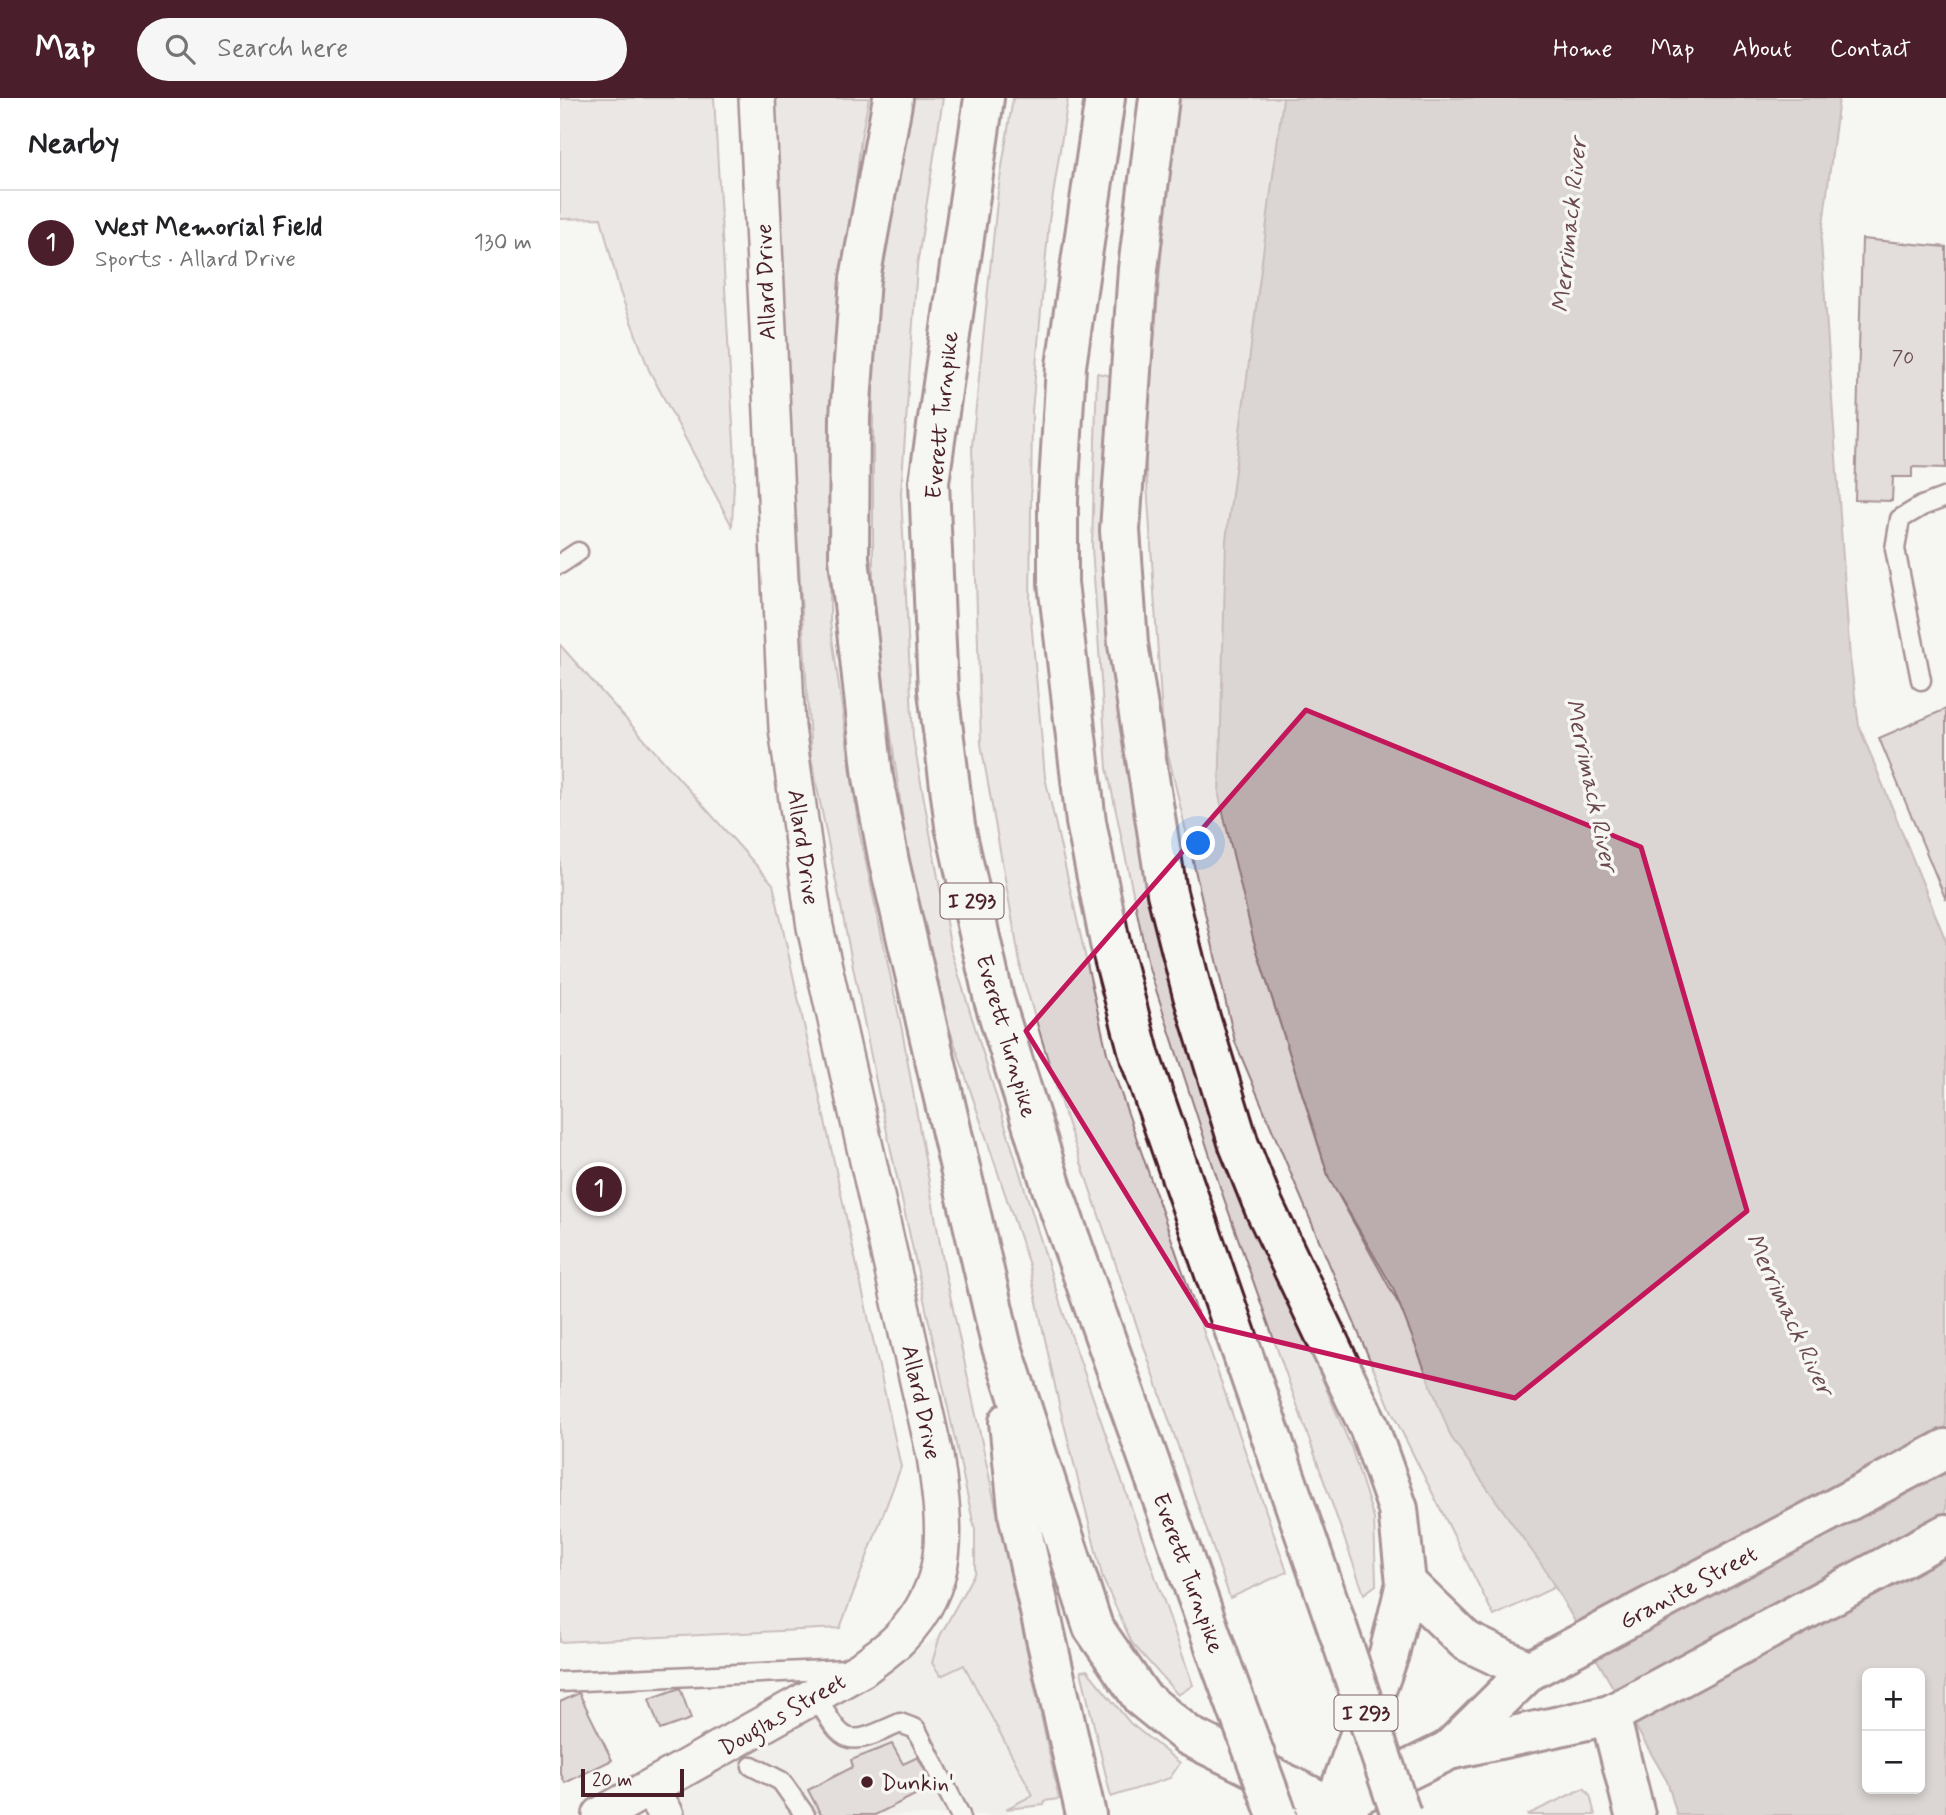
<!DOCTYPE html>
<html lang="en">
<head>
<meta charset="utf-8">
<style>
	body { margin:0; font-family:Mynerve,sans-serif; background:#f6f6f6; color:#202124 }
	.controls { position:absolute; right:21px; bottom:21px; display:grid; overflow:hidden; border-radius:10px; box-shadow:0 4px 10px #0003 }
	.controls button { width:63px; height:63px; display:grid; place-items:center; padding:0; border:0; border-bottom:2px solid #e0e0e0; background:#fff; color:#202124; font:35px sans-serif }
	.scale { position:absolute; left:21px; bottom:18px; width:103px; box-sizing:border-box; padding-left:7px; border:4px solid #4a1f2b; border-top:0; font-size:19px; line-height:24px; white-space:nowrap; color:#4a1f2b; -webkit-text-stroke:5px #f6f6f2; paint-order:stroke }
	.you { position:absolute; left:639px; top:746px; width:24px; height:24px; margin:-18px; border:5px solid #fff; border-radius:50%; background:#1a73e8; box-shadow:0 0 0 10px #1a73e833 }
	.badge { display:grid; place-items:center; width:46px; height:46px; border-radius:50%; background:#4a1f2b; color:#fff; font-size:23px; font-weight:700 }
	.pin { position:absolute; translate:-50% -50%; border:4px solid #fff; box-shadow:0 2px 7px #0006 }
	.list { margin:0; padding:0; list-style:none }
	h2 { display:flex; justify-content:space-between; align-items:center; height:91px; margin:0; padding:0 28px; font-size:30px }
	h2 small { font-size:23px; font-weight:400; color:#757577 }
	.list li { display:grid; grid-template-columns:46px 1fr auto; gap:21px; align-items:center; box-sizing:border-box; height:105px; padding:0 28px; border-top:2px solid #e0e0e0 }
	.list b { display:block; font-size:26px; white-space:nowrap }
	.list p { margin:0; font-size:23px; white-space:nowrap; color:#757577 }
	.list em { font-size:23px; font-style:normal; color:#757577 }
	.icon { flex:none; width:38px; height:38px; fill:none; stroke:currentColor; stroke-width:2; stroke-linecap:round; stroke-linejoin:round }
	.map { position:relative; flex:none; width:1386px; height:1717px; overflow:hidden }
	header { display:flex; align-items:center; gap:42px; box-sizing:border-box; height:98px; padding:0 35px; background:#4a1f2b; color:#fff }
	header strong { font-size:33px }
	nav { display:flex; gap:38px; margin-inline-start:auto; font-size:24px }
	.search { width:490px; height:63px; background:#f6f6f6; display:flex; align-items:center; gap:18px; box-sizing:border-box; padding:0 24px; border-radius:38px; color:#757577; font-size:26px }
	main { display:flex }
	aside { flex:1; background:#fff }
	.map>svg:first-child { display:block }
	.built { fill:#e9e6e3 }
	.green { fill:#ddd6d5; stroke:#947a80; stroke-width:2 }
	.water { fill:#bbadae; stroke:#8e747a; stroke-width:2; fill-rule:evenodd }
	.building { fill:#ccc1c0; stroke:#4a1f2b; stroke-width:2 }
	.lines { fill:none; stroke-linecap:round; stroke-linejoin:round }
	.service-casing { stroke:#4a1f2b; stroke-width:23 }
	.minor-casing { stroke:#4a1f2b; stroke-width:40 }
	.primary-casing { stroke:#4a1f2b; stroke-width:44 }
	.motorway-casing { stroke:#4a1f2b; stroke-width:44 }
	.service { stroke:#f6f6f2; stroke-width:18 }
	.minor { stroke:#f6f6f2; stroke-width:35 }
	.primary { stroke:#f6f6f2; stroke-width:38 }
	.motorway { stroke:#f6f6f2; stroke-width:38 }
	.motorway-bridge-casing { stroke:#4a1f2b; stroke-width:44; stroke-linecap:butt }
	.motorway-bridge { stroke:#f6f6f2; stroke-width:38 }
	.marked { fill:none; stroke:#c2185b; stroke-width:5; stroke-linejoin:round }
	.poi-dot { fill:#4a1f2b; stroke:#f6f6f2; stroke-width:2.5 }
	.labels { text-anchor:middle; stroke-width:7; stroke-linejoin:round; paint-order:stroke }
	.number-label { font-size:19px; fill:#6a4850 }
	.shield { fill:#f6f6f2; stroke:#7e6067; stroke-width:2 }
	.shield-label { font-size:21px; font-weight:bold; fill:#4a1f2b }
	.street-label { font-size:23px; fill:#4a1f2b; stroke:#f6f6f2 }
	.poi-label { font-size:23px; fill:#4a1f2b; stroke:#f6f6f2; text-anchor:start }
	.water-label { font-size:24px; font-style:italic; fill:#6c4a52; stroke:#f6f6f2 }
</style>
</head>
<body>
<header>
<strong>Map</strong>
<div class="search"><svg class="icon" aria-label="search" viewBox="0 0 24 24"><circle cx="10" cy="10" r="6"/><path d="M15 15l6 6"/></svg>Search here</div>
<nav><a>Home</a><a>Map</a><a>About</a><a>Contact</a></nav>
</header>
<main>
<aside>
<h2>Nearby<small></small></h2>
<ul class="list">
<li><span class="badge">1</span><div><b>West Memorial Field</b><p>Sports · Allard Drive</p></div><em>130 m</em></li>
</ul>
</aside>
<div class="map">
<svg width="1386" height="1717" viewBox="0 0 1386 1717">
	<rect width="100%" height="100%" fill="#f6f6f2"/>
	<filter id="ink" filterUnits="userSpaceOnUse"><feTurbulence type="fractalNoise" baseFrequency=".0143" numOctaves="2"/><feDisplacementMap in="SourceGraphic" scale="14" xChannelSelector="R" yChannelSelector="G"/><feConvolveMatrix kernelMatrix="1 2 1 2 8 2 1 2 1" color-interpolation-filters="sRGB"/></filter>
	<g filter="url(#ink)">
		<path class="built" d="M 380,1538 L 372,1565 L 381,1578 L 404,1566 L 474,1698 L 446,1711 L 449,1717 L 70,1717 Z"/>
		<g class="green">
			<path d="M 0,0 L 154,0 L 175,362 L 172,428 L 89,272 L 60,194 L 41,120 L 0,121 Z"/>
			<path d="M 216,0 L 309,0 L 301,40 L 270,309 L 270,524 L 299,732 L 342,932 L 385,1174 L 499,1701 L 485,1703 L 484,1707 L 446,1711 L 473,1697 L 404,1567 L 381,1578 L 372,1565 L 380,1538 L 415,1474 L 415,1432 L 319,998 L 251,659 L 218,125 Z"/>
			<path d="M 345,0 L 383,0 L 357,168 L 341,395 L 353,640 L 391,852 L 501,1208 L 633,1587 L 618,1597 L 572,1545 L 543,1481 L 499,1306 L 469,1167 L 384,914 L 348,759 L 313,507 L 313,173 Z"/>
			<path d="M 453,0 L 508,0 L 489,123 L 472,313 L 470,510 L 485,679 L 547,955 L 727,1474 L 670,1500 L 504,1015 L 462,876 L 421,646 L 412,348 L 438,94 Z"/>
			<path d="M 618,0 L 724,0 L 693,840 L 769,1080 L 995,1489 L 934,1518 L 832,1314 L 675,944 L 603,634 L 585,354 L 605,111 Z"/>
			<path d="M 537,275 L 552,278 L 545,447 L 563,652 L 609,880 L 656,1031 L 791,1349 L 814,1421 L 816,1487 L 804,1496 L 662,1095 L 588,867 L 547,670 L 532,449 Z"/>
			<path d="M 0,547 L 213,786 L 341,1369 L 280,1530 L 0,1544 Z"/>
			<path d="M 527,1572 L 570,1625 L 620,1665 L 610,1680 L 551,1699 L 521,1573 Z"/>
			<path d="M 1024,1690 L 1030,1697 L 1035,1717 L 967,1717 Z"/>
		</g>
		<path class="water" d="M 723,0 L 1279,0 L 1261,143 L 1290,561 L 1299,628 L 1386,843 L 1386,1717 L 1117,1717 L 1107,1683 L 984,1470 L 891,1339 L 833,1190 L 769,1080 L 693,840 L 659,698 L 666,442 ZM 1307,1575 L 1360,1575 L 1360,1691 L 1307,1691 Z"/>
		<g class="building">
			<path d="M 1302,141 L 1386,149 L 1386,370 L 1352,369 L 1352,379 L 1333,379 L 1332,403 L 1295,402 Z"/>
			<path d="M 1386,611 L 1386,802 L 1319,640 Z"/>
			<path d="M 120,1590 L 131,1621 L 100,1632 L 89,1601 Z"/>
			<path d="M 19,1595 L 52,1662 L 5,1685 L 0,1674 L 0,1604 Z"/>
			<path d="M 332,1646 L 343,1666 L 358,1659 L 373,1688 L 315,1717 L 261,1717 L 248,1692 L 293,1669 L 291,1662 Z"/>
		</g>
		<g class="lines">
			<g class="service-casing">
				<g id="service">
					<path d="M 0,466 L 18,454"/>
					<path d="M 1361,582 L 1335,451 L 1340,421 L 1362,408 L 1386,399"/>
					<path d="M 0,1584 L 287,1571"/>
					<path d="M 255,1597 C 285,1648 285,1650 340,1625 L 356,1631 L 400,1717"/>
					<path d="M 192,1668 L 221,1683 L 245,1717"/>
				</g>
			</g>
			<g class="minor-casing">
				<g id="minor">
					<path d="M 91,1691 L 106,1717"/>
					<path d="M 41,1717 L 302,1571 C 314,1561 329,1552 340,1540 C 394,1485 385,1427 375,1358 L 255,829 L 227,630 L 197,0"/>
				</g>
			</g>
			<g class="primary-casing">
				<g id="primary">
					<path d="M 889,1652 L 969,1573 L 1386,1351"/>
					<path d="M 756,1717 L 889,1652 L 1050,1617 L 1386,1436"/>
				</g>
			</g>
			<g class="motorway-casing">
				<g id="motorway">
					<path d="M 333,0 L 300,181 L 290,318 L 289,460 L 313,679 L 329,764 L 441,1246 L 533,1529 L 582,1600 L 629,1638 L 789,1717"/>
					<path d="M 424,0 L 369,384 L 378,593 L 395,728 L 434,902 L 492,1090 L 663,1571"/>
					<path d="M 545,0 L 506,268 L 498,402 L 498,485 L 526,724 L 550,845 L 580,959 L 772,1514"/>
					<path d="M 599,0 L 578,171 L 560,432 L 568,546 L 607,795 L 633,897 L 679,1047 L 704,1109 L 809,1329 L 838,1411 L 846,1485 L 829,1556 L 771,1717"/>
					<path d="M 449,1324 L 459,1420 L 526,1717"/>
					<path d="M 846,1485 L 906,1543 L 969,1573"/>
					<path d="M 1050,1617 L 1075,1717"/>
				</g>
			</g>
			<use href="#service" class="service"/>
			<use href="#minor" class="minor"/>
			<use href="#primary" class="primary"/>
			<use href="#motorway" class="motorway"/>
			<g class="motorway-bridge-casing">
				<g id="motorway-bridge">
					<path d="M 772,1514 L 841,1717"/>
					<path d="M 663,1571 L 717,1717"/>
				</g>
			</g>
			<use href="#motorway-bridge" class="motorway-bridge"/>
		</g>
	</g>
	<path d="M0 0H1386V1717H0ZM 746,612 L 1081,749 L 1187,1113 L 955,1300 L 647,1227 L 466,933 Z" fill="#f6f6f2" fill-opacity=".55" fill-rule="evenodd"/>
	<path class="marked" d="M 746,612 L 1081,749 L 1187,1113 L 955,1300 L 647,1227 L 466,933 Z"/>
	<circle class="poi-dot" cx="307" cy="1684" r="7"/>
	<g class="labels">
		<g class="number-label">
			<text x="1343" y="266">70</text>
		</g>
		<g class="shield">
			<rect x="380.5" y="785.5" width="63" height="35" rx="5"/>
			<rect x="774.5" y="1597.5" width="63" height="35" rx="5"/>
		</g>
		<g class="shield-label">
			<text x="412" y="810">I 293</text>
			<text x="806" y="1622">I 293</text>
		</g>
		<g class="street-label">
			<text transform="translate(205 184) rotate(-92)" y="8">Allard Drive</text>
			<text transform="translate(381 317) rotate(-84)" y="8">Everett Turnpike</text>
			<text transform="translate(244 749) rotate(82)" y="8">Allard Drive</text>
			<text transform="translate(447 938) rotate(74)" y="8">Everett Turnpike</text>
			<text transform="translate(362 1304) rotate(78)" y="8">Allard Drive</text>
			<text transform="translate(629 1475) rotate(70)" y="8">Everett Turnpike</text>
			<text transform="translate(1128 1489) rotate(-28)" y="8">Granite Street</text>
			<text transform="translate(222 1616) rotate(-30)" y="8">Douglas Street</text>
		</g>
		<g class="poi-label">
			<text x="321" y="1692">Dunkin'</text>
		</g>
		<g class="water-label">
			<text transform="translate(1009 127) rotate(-84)" y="8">Merrimack River</text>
			<text transform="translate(1032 687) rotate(78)" y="8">Merrimack River</text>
			<text transform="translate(1230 1216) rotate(65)" y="8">Merrimack River</text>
		</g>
	</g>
</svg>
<div class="controls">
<button>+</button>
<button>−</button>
</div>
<div class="scale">20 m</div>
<div class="you"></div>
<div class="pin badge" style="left:39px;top:1091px">1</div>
</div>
</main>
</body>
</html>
